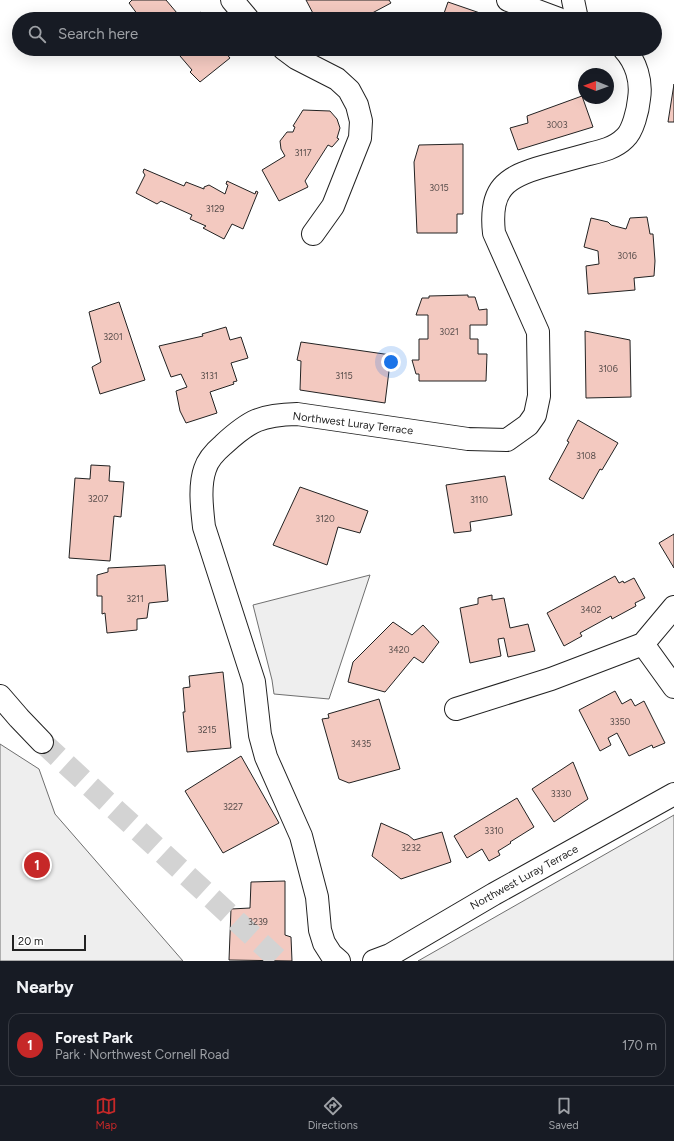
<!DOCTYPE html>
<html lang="en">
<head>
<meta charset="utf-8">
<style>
	body { margin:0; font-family:Figtree,sans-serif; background:#20242c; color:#f1f3f6 }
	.compass { position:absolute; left:578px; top:68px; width:36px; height:36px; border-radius:50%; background:#171b24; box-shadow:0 4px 16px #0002; rotate:271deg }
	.scale { position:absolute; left:12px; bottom:10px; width:74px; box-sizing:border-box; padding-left:4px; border:2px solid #222; border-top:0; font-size:11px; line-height:14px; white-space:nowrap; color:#222; -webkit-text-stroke:3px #fff; paint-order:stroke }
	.you { position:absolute; left:391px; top:362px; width:14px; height:14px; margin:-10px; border:3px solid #fff; border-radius:50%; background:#1a73e8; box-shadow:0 0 0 6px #1a73e833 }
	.badge { display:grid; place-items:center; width:26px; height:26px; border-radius:50%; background:#c62828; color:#fff; font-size:13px; font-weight:700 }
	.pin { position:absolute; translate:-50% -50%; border:2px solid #fff; box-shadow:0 1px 4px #0006 }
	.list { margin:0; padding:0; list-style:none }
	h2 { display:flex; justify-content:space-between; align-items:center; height:52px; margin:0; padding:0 16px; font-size:17px }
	h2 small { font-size:13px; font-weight:400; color:#9ea1a6 }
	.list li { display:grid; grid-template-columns:26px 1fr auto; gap:12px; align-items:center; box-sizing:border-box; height:64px; margin:0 8px 8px; padding:0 8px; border:1px solid #363941; border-radius:12px }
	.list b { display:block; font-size:15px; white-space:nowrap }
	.list p { margin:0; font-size:13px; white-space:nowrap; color:#9ea1a6 }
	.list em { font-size:13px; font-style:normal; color:#9ea1a6 }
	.icon { flex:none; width:22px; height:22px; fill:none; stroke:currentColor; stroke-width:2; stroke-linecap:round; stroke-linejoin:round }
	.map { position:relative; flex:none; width:674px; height:961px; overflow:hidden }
	.search { position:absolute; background:#171b24; box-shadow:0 4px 16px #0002; left:12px; right:12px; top:12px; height:44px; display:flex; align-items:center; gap:10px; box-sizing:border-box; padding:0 14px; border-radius:22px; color:#9ea1a6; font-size:15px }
	.sheet { height:124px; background:#171b24 }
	nav { display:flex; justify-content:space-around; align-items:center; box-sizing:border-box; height:56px; border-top:1px solid #363941; background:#171b24; font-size:11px; color:#9ea1a6 }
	nav a { display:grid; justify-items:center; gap:2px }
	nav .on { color:#c62828 }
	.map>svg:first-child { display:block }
	.green { fill:#eee; stroke:#6f6f6f }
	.building { fill:#f3c9c0; stroke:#222 }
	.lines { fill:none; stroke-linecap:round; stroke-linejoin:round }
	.secondary-tunnel { stroke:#d3d3d3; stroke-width:22; stroke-dasharray:22 11; stroke-linecap:butt }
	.street-casing { stroke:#222; stroke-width:24 }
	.secondary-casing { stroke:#222; stroke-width:24 }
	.street { stroke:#fff; stroke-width:22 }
	.secondary { stroke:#fff; stroke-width:22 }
	.labels { text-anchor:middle; stroke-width:3; stroke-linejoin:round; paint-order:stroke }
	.number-label { font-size:9px; fill:#564c4a }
	.street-label { font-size:11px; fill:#222; stroke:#fff }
</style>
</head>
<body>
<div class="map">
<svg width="674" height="961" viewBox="0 0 674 961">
	<rect width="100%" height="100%" fill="#fff"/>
	<g class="green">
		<path d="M 370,575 L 329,699 L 274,694 L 272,680 L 253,605 Z"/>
		<path d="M 0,744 L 39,769 L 55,814 L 183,961 L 0,961 Z"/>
		<path d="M 674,815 L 674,961 L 418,961 Z"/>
	</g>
	<g class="building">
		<path d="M 132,0 L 166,0 L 177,13 L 169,19 L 141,19 L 129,3 Z"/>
		<path d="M 306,0 L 389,0 L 391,3 L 361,19 L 316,19 Z"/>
		<path d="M 448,2 L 480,13 L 478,19 L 442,19 Z"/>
		<path d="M 201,12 L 208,19 L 191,19 Z"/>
		<path d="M 174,49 L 222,49 L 230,58 L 200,82 L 190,72 L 192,70 Z"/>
		<path d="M 674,84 L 674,122 L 668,122 Z"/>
		<path d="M 582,96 L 593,127 L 518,150 L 510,128 L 528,123 L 527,116 Z"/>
		<path d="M 303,110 L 330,111 L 337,119 L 340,128 L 337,138 L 339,139 L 332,147 L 328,145 L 305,181 L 308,187 L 279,201 L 262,170 L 285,156 L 281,149 L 280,141 L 287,132 L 293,132 L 295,127 L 293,126 Z"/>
		<path d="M 463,144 L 463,214 L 457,214 L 457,233 L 417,233 L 414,162 L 419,145 Z"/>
		<path d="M 144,169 L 184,186 L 186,182 L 204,189 L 204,187 L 209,185 L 225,194 L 228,185 L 226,184 L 227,181 L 255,194 L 256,191 L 258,192 L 243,229 L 232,224 L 224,239 L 203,228 L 206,226 L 190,219 L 192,215 L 161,201 L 157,204 L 136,193 L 145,175 L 143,172 Z"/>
		<path d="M 647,217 L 650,234 L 653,234 L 655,261 L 654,276 L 634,278 L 635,290 L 588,294 L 586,266 L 599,264 L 598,251 L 584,247 L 591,218 L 608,222 L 611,225 L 626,229 L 630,218 Z"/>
		<path d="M 468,295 L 468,297 L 475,297 L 479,310 L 487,309 L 487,325 L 470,325 L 470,339 L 478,339 L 478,354 L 487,354 L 486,381 L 419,381 L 419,374 L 416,374 L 412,360 L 419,360 L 419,339 L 428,339 L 428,315 L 416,315 L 422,298 L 429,298 L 429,296 Z"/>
		<path d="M 119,302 L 145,380 L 100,394 L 92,367 L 101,362 L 89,312 Z"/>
		<path d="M 226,327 L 230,340 L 241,337 L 248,358 L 231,363 L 237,381 L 233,382 L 234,384 L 210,392 L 217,413 L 186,423 L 180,411 L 176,391 L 187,387 L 181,374 L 171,377 L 159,346 L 203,336 L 202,334 Z"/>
		<path d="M 585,331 L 630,340 L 631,397 L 586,398 Z"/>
		<path d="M 301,342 L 391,355 L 385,403 L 300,390 L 301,361 L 297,360 Z"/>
		<path d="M 578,420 L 618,443 L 602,470 L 600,469 L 583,499 L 549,479 L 569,442 L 567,441 Z"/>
		<path d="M 91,465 L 110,466 L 109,481 L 124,482 L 121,517 L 114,516 L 110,561 L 69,558 L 75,478 L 90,479 Z"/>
		<path d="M 505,476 L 512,515 L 470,522 L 471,531 L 454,533 L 446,485 Z"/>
		<path d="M 300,487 L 368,511 L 360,533 L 338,527 L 327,565 L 273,545 Z"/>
		<path d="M 674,534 L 674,568 L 659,543 Z"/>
		<path d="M 165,565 L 168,601 L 149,603 L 147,618 L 137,619 L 137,630 L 107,633 L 105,613 L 102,614 L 102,596 L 97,596 L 97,575 L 108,572 L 108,568 Z"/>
		<path d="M 615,576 L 619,583 L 623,581 L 624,583 L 634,578 L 645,598 L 635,603 L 636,606 L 612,619 L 611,616 L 580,633 L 582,636 L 564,646 L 547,613 Z"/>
		<path d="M 492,595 L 492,600 L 504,598 L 510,628 L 528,624 L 535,651 L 508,657 L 504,638 L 498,639 L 501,656 L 470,663 L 460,608 L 478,604 L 478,598 Z"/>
		<path d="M 393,622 L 412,635 L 423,625 L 439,642 L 423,663 L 414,657 L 385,692 L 348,682 L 353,662 Z"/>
		<path d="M 223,672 L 231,748 L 187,752 L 183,712 L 185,712 L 183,688 L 190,687 L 189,676 Z"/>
		<path d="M 615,691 L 622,704 L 631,699 L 635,706 L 644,701 L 665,743 L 653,748 L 652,745 L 629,756 L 617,733 L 608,738 L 611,745 L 600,751 L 579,710 Z"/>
		<path d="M 379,699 L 400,769 L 349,783 L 339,779 L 322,719 L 329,718 L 328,714 Z"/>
		<path d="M 241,756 L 279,823 L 223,853 L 185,791 Z"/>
		<path d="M 573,762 L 588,799 L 554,822 L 532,789 Z"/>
		<path d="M 517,798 L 534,827 L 510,842 L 511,843 L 498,851 L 500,855 L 489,861 L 482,849 L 467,858 L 454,836 Z"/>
		<path d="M 381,823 L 408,835 L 414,840 L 442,832 L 451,862 L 401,879 L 372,856 Z"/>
		<path d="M 285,881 L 285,935 L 291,937 L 292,961 L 229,960 L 231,909 L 250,908 L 251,882 Z"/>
	</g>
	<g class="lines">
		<path class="secondary-tunnel" d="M 42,742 L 280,961"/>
		<g class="street-casing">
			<g id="street">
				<path d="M 232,0 L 248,19"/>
				<path d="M 508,0 L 559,19"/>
				<path d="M 573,0 L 577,19"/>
				<path d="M 284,49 L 296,58 L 337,79 L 349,90 L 357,105 L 361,121 L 360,138 L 333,206 L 313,234"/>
				<path d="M 643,644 L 674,687"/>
				<path d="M 456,709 L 551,679 L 643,644 L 674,607"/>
				<path d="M 339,961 L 331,954 L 324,943 L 320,930 L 317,897 L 301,836 L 266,757 L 260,735 L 254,682 L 204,527 C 202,509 199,486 205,469 C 208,459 216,451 223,445 C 250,420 261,415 297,414 L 468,439 L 507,440 L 528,425 L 535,415 L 539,396 L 538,332 L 494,233 C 489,189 505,177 545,166 C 560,162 574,158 589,154 C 602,151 615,148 625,138 C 633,131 638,110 639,99 C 642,81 636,62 624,49"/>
				<path d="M 374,961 L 390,955 L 494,894 L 674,794"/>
			</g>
		</g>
		<g class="secondary-casing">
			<path id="secondary" d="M 0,696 L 19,718 L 42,742"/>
		</g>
		<use href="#street" class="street"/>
		<use href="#secondary" class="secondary"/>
	</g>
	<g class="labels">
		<g class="number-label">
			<text x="557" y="128">3003</text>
			<text x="303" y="156">3117</text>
			<text x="439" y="191">3015</text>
			<text x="215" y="212">3129</text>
			<text x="627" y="259">3016</text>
			<text x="449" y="335">3021</text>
			<text x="113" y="340">3201</text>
			<text x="608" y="372">3106</text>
			<text x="209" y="379">3131</text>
			<text x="344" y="379">3115</text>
			<text x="586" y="459">3108</text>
			<text x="98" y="502">3207</text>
			<text x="479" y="503">3110</text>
			<text x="325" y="522">3120</text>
			<text x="135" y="602">3211</text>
			<text x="591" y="613">3402</text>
			<text x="399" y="653">3420</text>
			<text x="620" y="725">3350</text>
			<text x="207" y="733">3215</text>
			<text x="361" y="747">3435</text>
			<text x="561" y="797">3330</text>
			<text x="233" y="810">3227</text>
			<text x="494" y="834">3310</text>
			<text x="411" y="851">3232</text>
			<text x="258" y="925">3239</text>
		</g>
		<g class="street-label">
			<text transform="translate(353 423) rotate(7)" y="4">Northwest Luray Terrace</text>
			<text transform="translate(524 877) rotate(-29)" y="4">Northwest Luray Terrace</text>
		</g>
	</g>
</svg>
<svg class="compass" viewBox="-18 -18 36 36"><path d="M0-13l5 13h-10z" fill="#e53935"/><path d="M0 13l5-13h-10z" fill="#9ea1a6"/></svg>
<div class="scale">20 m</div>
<div class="you"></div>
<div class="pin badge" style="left:37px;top:865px">1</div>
<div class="search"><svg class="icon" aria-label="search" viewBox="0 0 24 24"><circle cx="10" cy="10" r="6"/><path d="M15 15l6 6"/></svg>Search here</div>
</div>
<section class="sheet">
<h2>Nearby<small></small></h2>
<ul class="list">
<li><span class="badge">1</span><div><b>Forest Park</b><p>Park · Northwest Cornell Road</p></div><em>170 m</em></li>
</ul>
</section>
<nav>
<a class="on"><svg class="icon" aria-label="map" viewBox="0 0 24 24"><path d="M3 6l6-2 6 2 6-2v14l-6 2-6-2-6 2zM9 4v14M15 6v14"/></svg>Map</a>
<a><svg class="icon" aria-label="directions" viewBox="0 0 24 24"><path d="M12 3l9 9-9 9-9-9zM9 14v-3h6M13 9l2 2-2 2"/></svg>Directions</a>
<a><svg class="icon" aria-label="saved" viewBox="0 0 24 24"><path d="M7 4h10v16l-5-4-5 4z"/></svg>Saved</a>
</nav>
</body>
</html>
